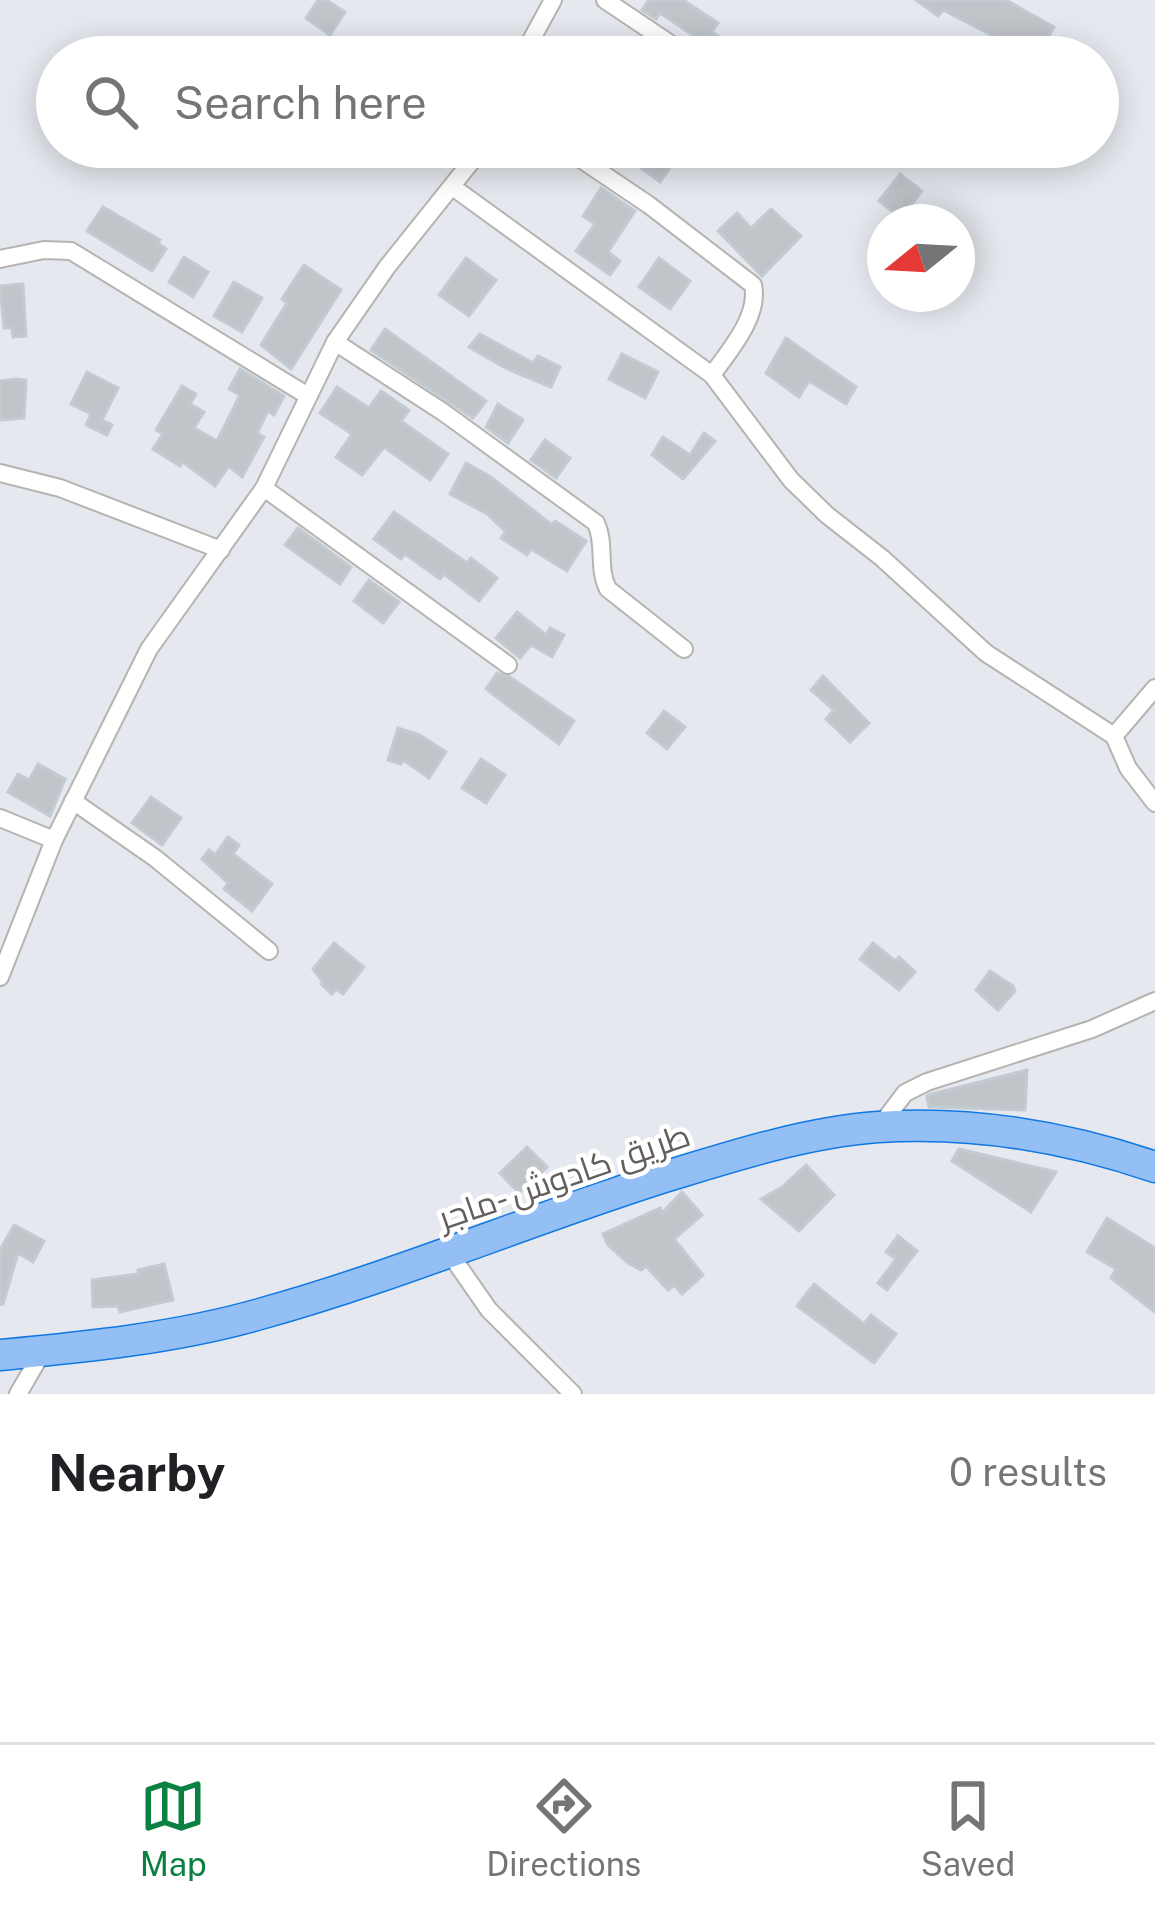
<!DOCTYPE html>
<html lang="en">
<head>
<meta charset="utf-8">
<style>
	body { margin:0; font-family:"Public Sans",Cairo,sans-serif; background:#f2f2f2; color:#202124 }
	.compass { position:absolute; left:867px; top:204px; width:108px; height:108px; border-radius:50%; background:#fff; box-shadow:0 6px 30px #0003; rotate:252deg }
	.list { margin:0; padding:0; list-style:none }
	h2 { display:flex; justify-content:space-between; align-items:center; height:156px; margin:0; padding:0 48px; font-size:51px }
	h2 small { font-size:39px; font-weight:400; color:#757577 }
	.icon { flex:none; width:66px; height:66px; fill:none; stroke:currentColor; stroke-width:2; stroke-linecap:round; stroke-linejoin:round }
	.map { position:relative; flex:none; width:1155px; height:1394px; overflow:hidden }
	.search { position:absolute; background:#fff; box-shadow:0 6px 30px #0003; left:36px; right:36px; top:36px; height:132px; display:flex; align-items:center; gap:30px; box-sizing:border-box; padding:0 42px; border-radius:66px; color:#757577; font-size:45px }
	.sheet { height:348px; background:#fff }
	nav { display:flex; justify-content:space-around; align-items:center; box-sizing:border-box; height:168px; border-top:3px solid #e0e0e0; background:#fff; font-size:33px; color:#757577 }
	nav a { display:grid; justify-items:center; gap:6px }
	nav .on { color:#0b8043 }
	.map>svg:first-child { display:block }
	.building { fill:#c1c5ca; stroke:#c3cbd2; stroke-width:3 }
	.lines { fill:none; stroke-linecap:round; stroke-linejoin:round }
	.street-casing { stroke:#b6b3b0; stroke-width:20 }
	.highway-casing { stroke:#1078e2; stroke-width:33 }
	.street { stroke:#fff; stroke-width:16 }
	.highway { stroke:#94bff5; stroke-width:30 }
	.labels { text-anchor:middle; stroke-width:9; stroke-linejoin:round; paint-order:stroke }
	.street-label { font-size:33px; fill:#645f5d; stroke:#fff }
</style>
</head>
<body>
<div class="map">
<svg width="1155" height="1394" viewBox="0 0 1155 1394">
	<rect width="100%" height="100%" fill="#e5e8ee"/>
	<g class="building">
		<path d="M 318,0 L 326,0 L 345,12 L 330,35 L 306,18 Z"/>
		<path d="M 649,0 L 683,0 L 718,23 L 712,32 L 749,57 L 703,57 L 709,46 L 660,13 L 656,19 L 642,10 Z"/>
		<path d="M 916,0 L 1006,0 L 1054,27 L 1037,57 L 1022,57 L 999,44 L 1001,40 L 943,10 L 938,16 Z"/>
		<path d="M 640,147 L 668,147 L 679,155 L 660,182 L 630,160 Z"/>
		<path d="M 900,174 L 922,191 L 901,218 L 879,201 Z"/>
		<path d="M 601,188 L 635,211 L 608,252 L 620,261 L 610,275 L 576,251 L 595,224 L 583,216 Z"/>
		<path d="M 103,207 L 160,240 L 158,243 L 166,249 L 152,271 L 87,231 Z"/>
		<path d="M 771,209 L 801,236 L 762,276 L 718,231 L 737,213 L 751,228 Z"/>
		<path d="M 184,257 L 208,272 L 193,297 L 169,282 Z"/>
		<path d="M 466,258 L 496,280 L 469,316 L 439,295 Z"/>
		<path d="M 659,258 L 690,281 L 670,309 L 639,287 Z"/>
		<path d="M 304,265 L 341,290 L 291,369 L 261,345 L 287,303 L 282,299 Z"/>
		<path d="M 234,282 L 262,298 L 242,332 L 214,316 Z"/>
		<path d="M 23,284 L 26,336 L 13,337 L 12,328 L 4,328 L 0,286 Z"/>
		<path d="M 385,329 L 486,401 L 473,418 L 371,350 Z"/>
		<path d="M 480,334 L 533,363 L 538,356 L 560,367 L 551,387 L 507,369 L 469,347 Z"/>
		<path d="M 786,338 L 856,387 L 846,404 L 809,381 L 799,397 L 766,373 Z"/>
		<path d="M 622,354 L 658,372 L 645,398 L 609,379 Z"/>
		<path d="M 240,369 L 284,396 L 274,415 L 268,411 L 257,433 L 264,437 L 242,477 L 229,466 L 215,486 L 183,462 L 180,466 L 153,449 L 163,434 L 156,430 L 182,386 L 196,394 L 190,404 L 204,412 L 194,428 L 217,441 L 240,395 L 229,389 Z"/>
		<path d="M 87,372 L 118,388 L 102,420 L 112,425 L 107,435 L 86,425 L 91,414 L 71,404 Z"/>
		<path d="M 16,379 L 26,380 L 24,418 L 0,420 L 0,381 Z"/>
		<path d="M 337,387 L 369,408 L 381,391 L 409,410 L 401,421 L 448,454 L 430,480 L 384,447 L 362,475 L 336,457 L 352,434 L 320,413 Z"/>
		<path d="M 498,404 L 523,420 L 508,443 L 486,427 Z"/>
		<path d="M 704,433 L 715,441 L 683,479 L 652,455 L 663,437 L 690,455 Z"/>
		<path d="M 545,440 L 570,458 L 556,478 L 531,460 Z"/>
		<path d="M 466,463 L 491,477 L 552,525 L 555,521 L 586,541 L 567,571 L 531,549 L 527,555 L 501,538 L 506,532 L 487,514 L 450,494 Z"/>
		<path d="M 394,512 L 467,563 L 471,558 L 497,578 L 479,601 L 444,574 L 440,579 L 405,554 L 401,559 L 374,539 Z"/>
		<path d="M 298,528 L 351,567 L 340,584 L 285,545 Z"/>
		<path d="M 369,580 L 399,602 L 383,623 L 354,601 Z"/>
		<path d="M 517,612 L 546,635 L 550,628 L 564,635 L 552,657 L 531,645 L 520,658 L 496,638 Z"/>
		<path d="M 497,673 L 510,677 L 574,721 L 559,744 L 486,689 Z"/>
		<path d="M 823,676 L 869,723 L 850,742 L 826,719 L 834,710 L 811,690 Z"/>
		<path d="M 664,711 L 685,727 L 667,749 L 647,733 Z"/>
		<path d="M 398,728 L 420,735 L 446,752 L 429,778 L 403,760 L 401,764 L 388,760 Z"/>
		<path d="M 481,759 L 505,775 L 486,803 L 462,788 Z"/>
		<path d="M 38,764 L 65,779 L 50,816 L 8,792 L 18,774 L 29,780 Z"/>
		<path d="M 151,797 L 181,818 L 162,845 L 132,823 Z"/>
		<path d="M 228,837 L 239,845 L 233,854 L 272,884 L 252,911 L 224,889 L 228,883 L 202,859 L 209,850 L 215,855 Z"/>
		<path d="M 334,943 L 364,967 L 343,994 L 336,989 L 332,994 L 321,984 L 323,982 L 313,969 Z"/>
		<path d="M 873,943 L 895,961 L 899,957 L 915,972 L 899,990 L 860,959 Z"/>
		<path d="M 990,971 L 1013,986 L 1015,991 L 998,1010 L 976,990 Z"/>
		<path d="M 1027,1070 L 1025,1110 L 929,1107 L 927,1096 L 932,1094 Z"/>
		<path d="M 527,1147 L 547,1167 L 519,1193 L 500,1173 Z"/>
		<path d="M 959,1149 L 1056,1172 L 1031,1212 L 952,1161 Z"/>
		<path d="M 806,1165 L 834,1195 L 799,1231 L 761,1199 L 782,1187 Z"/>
		<path d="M 682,1192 L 702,1215 L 674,1239 L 703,1275 L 682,1294 L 674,1285 L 668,1290 L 646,1266 L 641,1270 L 628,1263 L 608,1245 L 603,1234 L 660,1208 L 662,1213 Z"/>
		<path d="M 1107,1218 L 1155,1248 L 1155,1312 L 1111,1278 L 1116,1269 L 1087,1252 Z"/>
		<path d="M 14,1225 L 44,1241 L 33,1262 L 18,1253 L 3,1304 L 0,1304 L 0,1250 Z"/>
		<path d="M 898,1236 L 917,1251 L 887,1290 L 878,1283 L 896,1259 L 886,1252 Z"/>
		<path d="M 164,1264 L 173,1300 L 120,1312 L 118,1306 L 93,1307 L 92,1280 L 138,1274 L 138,1270 Z"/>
		<path d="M 814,1284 L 864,1324 L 871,1315 L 896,1334 L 874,1363 L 797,1306 Z"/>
	</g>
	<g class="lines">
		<g class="street-casing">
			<g id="street">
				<path d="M 605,0 L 690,57"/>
				<path d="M 522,57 L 553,0"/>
				<path d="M 563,147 L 649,205 L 753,285 C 760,316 729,351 712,375"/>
				<path d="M 454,188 L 712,375 L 791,480 L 827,515 L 882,558 L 986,653 L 1114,736"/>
				<path d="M 0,259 L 44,250 L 71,251 L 308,396"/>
				<path d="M 335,342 L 443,412 L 596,523 C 606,544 597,568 608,589 L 684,649"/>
				<path d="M 0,473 L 60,488 L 221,550"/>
				<path d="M 264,488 L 508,665"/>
				<path d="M 1155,688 L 1114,736 L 1128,768 L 1155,803"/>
				<path d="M 73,801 L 155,858 L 269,951"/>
				<path d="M 0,818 L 54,840"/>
				<path d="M 0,977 L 54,840 L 149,649 L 264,488 L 335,342 L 387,267 L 483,147"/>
				<path d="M 880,1126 L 905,1093 L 927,1082 L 1092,1029 L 1155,1001"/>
				<path d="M 450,1254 L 489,1310 L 573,1394"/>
				<path d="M 18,1394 L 43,1351"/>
			</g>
		</g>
		<g class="highway-casing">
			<path id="highway" d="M 0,1355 C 86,1347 176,1338 260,1314 C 401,1275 535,1217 674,1174 C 739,1154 809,1132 878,1127 C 971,1121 1067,1137 1155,1167"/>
		</g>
		<use href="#street" class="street"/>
		<use href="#highway" class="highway"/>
	</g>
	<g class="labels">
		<g class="street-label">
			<text transform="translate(564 1176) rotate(-19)" y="12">طريق كادوش -ماجر</text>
		</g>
	</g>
</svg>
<svg class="compass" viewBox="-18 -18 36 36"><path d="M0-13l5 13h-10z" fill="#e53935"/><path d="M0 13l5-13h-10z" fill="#757577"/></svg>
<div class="search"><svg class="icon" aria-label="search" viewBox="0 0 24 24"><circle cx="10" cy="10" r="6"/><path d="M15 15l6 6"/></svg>Search here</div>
</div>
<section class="sheet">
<h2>Nearby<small>0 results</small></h2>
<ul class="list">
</ul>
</section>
<nav>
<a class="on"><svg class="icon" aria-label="map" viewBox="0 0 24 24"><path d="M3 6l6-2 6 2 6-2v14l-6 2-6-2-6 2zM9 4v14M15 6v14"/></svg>Map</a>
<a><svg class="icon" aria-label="directions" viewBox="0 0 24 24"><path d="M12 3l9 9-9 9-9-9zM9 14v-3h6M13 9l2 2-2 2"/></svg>Directions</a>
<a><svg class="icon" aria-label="saved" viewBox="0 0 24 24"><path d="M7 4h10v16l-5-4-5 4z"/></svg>Saved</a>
</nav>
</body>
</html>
